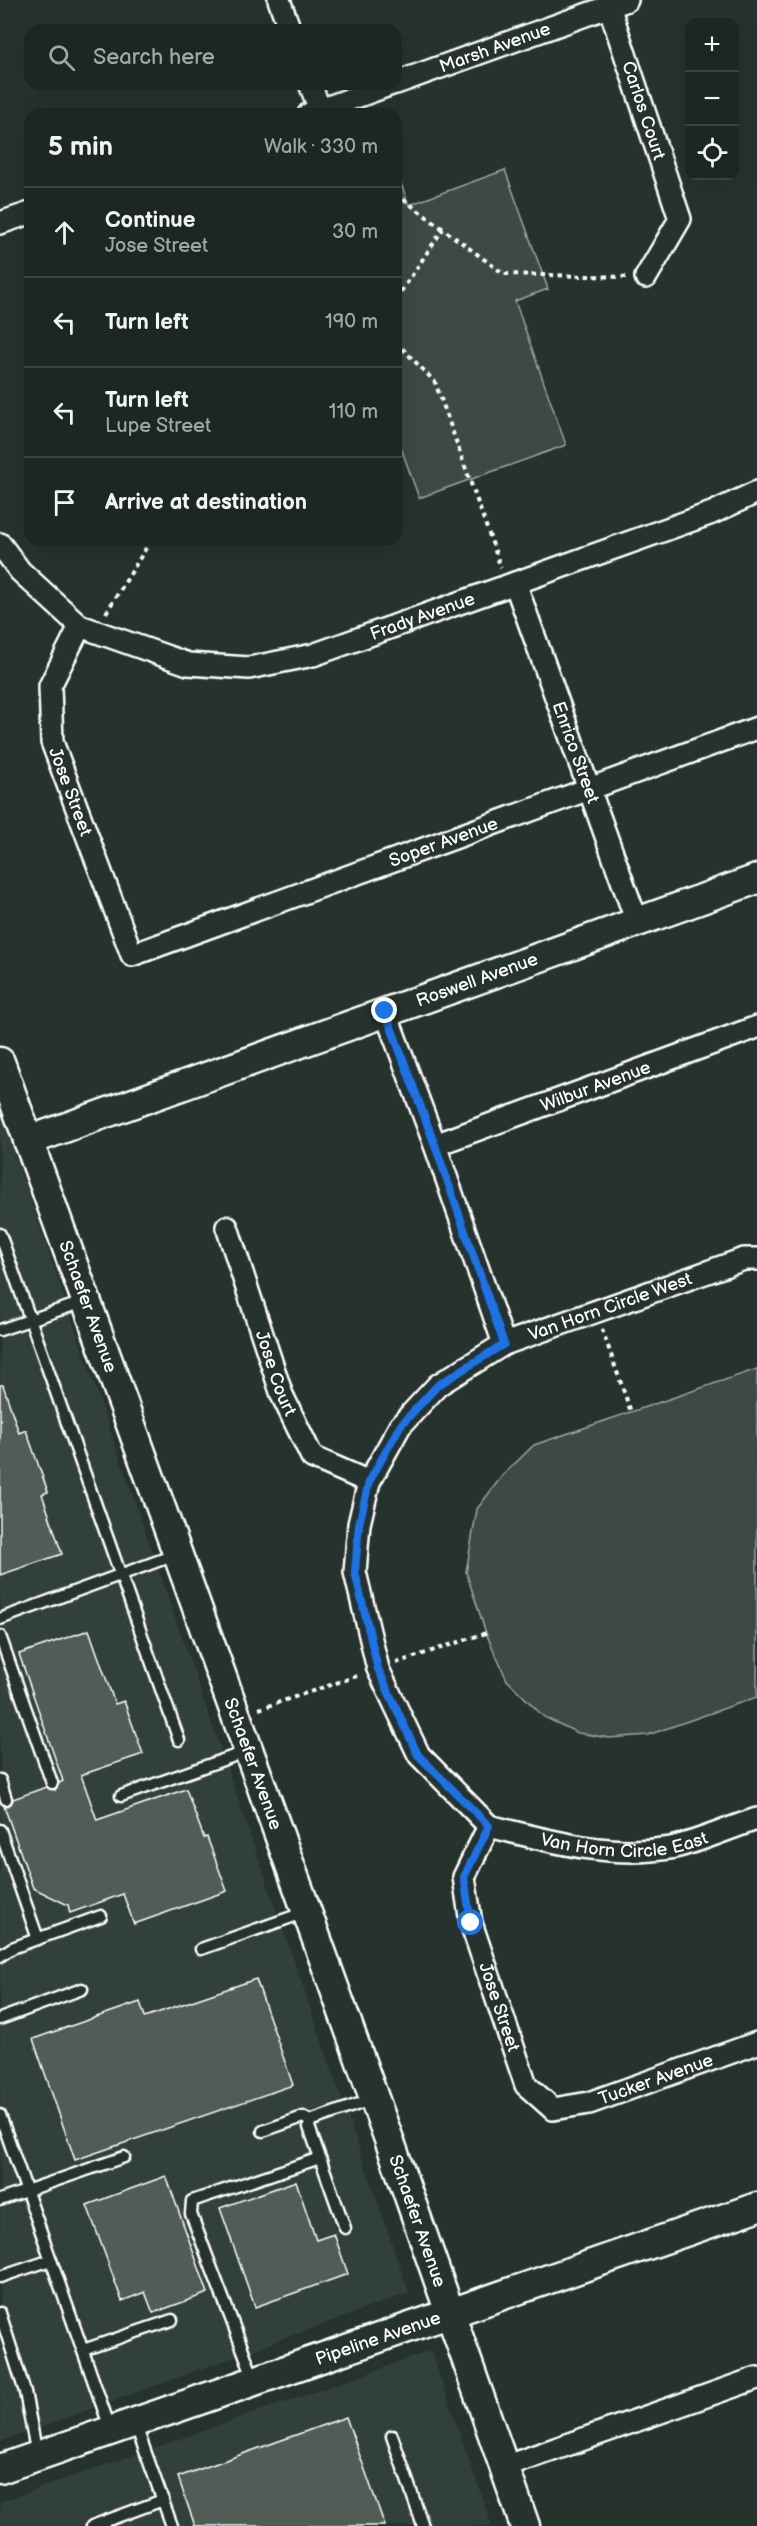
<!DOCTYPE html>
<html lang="en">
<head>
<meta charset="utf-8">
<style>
	body { margin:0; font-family:"Balsamiq Sans",sans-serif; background:#29322f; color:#f1f3f6 }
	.controls { position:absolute; right:18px; top:18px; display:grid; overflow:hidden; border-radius:12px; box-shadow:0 6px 24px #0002 }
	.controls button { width:54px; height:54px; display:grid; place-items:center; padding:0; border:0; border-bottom:2px solid #3a4340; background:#1c2622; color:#f1f3f6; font:30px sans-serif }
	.stop { position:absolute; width:18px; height:18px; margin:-14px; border:4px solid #1a73e8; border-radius:50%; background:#fff }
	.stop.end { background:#1a73e8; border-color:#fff; box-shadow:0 2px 6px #0008 }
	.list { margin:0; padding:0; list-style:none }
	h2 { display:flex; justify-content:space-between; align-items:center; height:78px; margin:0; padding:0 24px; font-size:26px }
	h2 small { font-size:20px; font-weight:400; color:#a0a5a5 }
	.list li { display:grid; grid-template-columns:39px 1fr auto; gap:18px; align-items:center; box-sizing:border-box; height:90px; padding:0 24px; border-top:2px solid #3a4340 }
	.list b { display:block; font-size:22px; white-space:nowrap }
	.list p { margin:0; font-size:20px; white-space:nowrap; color:#a0a5a5 }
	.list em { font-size:20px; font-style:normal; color:#a0a5a5 }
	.icon { flex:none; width:33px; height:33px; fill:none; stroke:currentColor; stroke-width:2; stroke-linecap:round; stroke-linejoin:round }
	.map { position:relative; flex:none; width:757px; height:2526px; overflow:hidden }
	.search { position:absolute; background:#1c2622; box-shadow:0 6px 24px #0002; left:24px; top:24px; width:378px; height:66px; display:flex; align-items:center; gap:15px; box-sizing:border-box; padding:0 21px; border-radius:18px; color:#a0a5a5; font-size:22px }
	.panel { position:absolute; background:#1c2622; box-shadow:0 6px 24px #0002; left:24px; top:108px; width:378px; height:438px; border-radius:18px }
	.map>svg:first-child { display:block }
	.built { fill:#333f3a }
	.green { fill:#3e4944; stroke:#9ea4a2; stroke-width:1.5 }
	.building { fill:#515c57; stroke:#fff; stroke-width:1.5 }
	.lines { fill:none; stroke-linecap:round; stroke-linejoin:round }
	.lane-casing { stroke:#fff; stroke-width:15 }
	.street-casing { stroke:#fff; stroke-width:26 }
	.secondary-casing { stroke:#fff; stroke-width:33 }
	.path { stroke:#fff; stroke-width:4; stroke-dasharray:4.5 4.5; stroke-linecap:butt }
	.lane { stroke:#26332d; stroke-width:10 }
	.street { stroke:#26332d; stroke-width:21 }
	.secondary { stroke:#26332d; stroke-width:28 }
	.route { stroke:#1a73e8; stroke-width:8 }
	.labels { text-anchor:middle; stroke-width:4.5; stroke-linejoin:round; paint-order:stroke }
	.street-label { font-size:18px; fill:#fff; stroke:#26332d }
</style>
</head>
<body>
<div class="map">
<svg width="757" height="2526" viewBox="0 0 757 2526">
	<rect width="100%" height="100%" fill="#26332d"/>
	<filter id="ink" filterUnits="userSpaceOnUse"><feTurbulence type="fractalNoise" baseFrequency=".0167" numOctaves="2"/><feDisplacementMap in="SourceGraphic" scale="12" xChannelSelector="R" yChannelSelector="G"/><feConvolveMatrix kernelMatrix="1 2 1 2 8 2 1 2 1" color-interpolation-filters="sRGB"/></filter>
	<g filter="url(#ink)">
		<g class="built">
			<path d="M 0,1112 L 409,2293 L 0,2442 Z"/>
			<path d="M 431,2351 L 492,2526 L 0,2526 L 0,2502 Z"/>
		</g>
		<g class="green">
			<path d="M 396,170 L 409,205 L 505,170 L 548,289 L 515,301 L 566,445 L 419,498 L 396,434 Z"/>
			<path d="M 757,1369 L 757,1697 L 648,1735 L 609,1738 L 578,1733 L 544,1717 L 507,1680 L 486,1633 L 466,1572 L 477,1509 L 502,1476 L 534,1445 Z"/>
		</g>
		<g class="building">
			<path d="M 0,1385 L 3,1385 L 19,1433 L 26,1430 L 48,1492 L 42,1494 L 62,1554 L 0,1575 Z"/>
			<path d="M 89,1630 L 115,1704 L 124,1701 L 143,1754 L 81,1775 L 97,1820 L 186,1789 L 204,1838 L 207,1837 L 227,1891 L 134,1924 L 123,1894 L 70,1913 L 68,1905 L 33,1888 L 4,1806 L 11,1804 L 13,1799 L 46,1787 L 55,1790 L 59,1783 L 63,1781 L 19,1654 Z"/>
			<path d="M 256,1979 L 293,2085 L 75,2160 L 33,2039 L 140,2002 L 145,2017 Z"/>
			<path d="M 166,2176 L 208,2293 L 153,2313 L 145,2292 L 122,2301 L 87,2205 Z"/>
			<path d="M 296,2181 L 316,2240 L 334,2234 L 348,2274 L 255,2307 L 220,2208 Z"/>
			<path d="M 346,2417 L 385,2526 L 195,2526 L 178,2477 Z"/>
		</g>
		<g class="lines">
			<g class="lane-casing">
				<g id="lane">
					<path d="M 0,1234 L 179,1740"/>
					<path d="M 0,1330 L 86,1301"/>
					<path d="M 0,1619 L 177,1554"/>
					<path d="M 0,1636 L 52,1783"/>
					<path d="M 0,1780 L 6,1799"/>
					<path d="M 121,1796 L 248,1751"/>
					<path d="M 0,1830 L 38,1939"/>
					<path d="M 201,1949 L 306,1912"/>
					<path d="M 0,1956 L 12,1948 L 101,1916"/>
					<path d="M 0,2019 L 82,1989"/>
					<path d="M 0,2115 L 110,2428"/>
					<path d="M 263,2131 L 303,2117 L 310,2121"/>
					<path d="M 0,2200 L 124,2157"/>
					<path d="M 345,2228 L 309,2127 L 310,2121 L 373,2099"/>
					<path d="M 0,2277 L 51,2260"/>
					<path d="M 0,2313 L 25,2392 L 37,2455"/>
					<path d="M 83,2350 L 172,2320"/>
					<path d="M 254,2379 L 191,2214 L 192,2201 L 320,2158"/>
					<path d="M 135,2423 L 172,2526"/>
					<path d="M 392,2436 L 423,2526"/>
					<path d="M 92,2526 L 163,2500"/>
				</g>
			</g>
			<g class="street-casing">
				<g id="street">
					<path d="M 279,0 L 290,30"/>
					<path id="s1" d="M 609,6 L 680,219 L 646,277"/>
					<path id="s2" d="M 396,83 L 627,0"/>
					<path d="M 310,84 L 320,110"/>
					<path d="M 309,114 L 392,84"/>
					<path d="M 0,223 L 30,213"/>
					<path id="s3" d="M 0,544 L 20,571 L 80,626 L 188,664 L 249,668 L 313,655 L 712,513 L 757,492"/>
					<path id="s4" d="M 515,583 L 637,922"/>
					<path id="s5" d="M 80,626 L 50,686 L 52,742 L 132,955 L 757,728"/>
					<path d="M 385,1011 L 435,1145 L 504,1344"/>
					<path id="s6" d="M 435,1145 L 757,1027"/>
					<path id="s7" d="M 227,1227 L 282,1395 L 312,1457 L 369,1482"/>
					<path id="s8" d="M 489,1826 L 419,1755 L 378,1669 L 355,1572 L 359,1524 L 369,1482 L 400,1426 L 438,1385 L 504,1344 L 744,1259 L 757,1259"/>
					<path id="s9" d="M 489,1826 L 464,1877 L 471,1923 L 526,2085 L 553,2109 L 589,2103 L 757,2043"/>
					<path id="s10" d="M 489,1826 C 549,1841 608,1858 670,1848 C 696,1843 731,1827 757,1819"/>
					<path d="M 504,2467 L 757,2378"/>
				</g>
			</g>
			<g class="secondary-casing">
				<g id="secondary">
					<path id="s11" d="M 0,1062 L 391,2145 L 525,2526"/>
					<path id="s12" d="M 28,1141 L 757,879"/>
					<path id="s13" d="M 0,2469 L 757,2207"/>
				</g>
			</g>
			<g class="path">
				<path d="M 396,194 L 504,274 L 627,277"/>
				<path d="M 396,299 L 443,229"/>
				<path d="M 396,342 L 435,382 L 501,568"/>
				<path d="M 106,613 L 151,540"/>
				<path d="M 602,1329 L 631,1412"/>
				<path d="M 396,1663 L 486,1633"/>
				<path d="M 259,1709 L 360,1675"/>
			</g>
			<use href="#lane" class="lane"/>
			<use href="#street" class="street"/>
			<use href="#secondary" class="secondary"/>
		</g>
	</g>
	<g class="lines" filter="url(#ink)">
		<path class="route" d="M 385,1011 L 435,1145 L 504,1344 L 438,1385 L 400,1426 L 369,1482 L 359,1524 L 355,1572 L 378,1669 L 418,1755 L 489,1826 L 464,1877 L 471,1923"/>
	</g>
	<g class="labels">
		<g class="street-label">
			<text dy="6" stroke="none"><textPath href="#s2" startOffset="105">Marsh Avenue</textPath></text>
			<text dy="6" stroke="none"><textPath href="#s1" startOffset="110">Carlos Court</textPath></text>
			<text dy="6" stroke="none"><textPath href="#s3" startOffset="472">Frady Avenue</textPath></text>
			<text dy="6" stroke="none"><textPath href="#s4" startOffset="180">Enrico Street</textPath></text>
			<text dy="6" stroke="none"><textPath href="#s5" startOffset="176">Jose Street</textPath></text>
			<text dy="6" stroke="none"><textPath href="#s5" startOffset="682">Soper Avenue</textPath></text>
			<text dy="6" stroke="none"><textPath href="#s12" startOffset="477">Roswell Avenue</textPath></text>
			<text dy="6" stroke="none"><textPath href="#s6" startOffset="171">Wilbur Avenue</textPath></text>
			<text dy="6" stroke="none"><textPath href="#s11" startOffset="260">Schaefer Avenue</textPath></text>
			<text dy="6" stroke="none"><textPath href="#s8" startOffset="696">Van Horn Circle West</textPath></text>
			<text dy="6" stroke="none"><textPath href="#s7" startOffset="154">Jose Court</textPath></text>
			<text dy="6" stroke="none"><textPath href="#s11" startOffset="746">Schaefer Avenue</textPath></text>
			<text dy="6" stroke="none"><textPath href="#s10" startOffset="138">Van Horn Circle East</textPath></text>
			<text dy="6" stroke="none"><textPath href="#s9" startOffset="192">Jose Street</textPath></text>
			<text dy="6" stroke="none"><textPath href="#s9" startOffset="418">Tucker Avenue</textPath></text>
			<text dy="6" stroke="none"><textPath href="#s11" startOffset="1232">Schaefer Avenue</textPath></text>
			<text dy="6" stroke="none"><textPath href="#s13" startOffset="400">Pipeline Avenue</textPath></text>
		</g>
	</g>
</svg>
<div class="controls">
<button>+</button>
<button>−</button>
<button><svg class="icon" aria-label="locate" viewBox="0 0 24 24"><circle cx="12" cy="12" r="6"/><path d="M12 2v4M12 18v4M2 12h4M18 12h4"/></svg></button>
</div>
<div class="stop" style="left:471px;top:1923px"></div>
<div class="stop end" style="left:385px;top:1011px"></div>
<div class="search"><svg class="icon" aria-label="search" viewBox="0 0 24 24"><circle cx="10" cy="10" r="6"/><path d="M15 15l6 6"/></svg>Search here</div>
<section class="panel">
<h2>5 min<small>Walk · 330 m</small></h2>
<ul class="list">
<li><svg class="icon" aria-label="ahead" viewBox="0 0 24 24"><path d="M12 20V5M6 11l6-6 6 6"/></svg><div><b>Continue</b><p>Jose Street</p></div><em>30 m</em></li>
<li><svg class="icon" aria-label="left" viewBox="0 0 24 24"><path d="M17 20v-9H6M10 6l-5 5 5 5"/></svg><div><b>Turn left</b></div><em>190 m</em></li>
<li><svg class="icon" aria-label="left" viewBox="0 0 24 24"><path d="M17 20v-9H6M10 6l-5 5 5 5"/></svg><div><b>Turn left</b><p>Lupe Street</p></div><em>110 m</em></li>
<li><svg class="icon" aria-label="arrive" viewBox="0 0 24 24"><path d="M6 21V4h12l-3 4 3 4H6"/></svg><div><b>Arrive at destination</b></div></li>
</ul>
</section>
</div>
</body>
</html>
